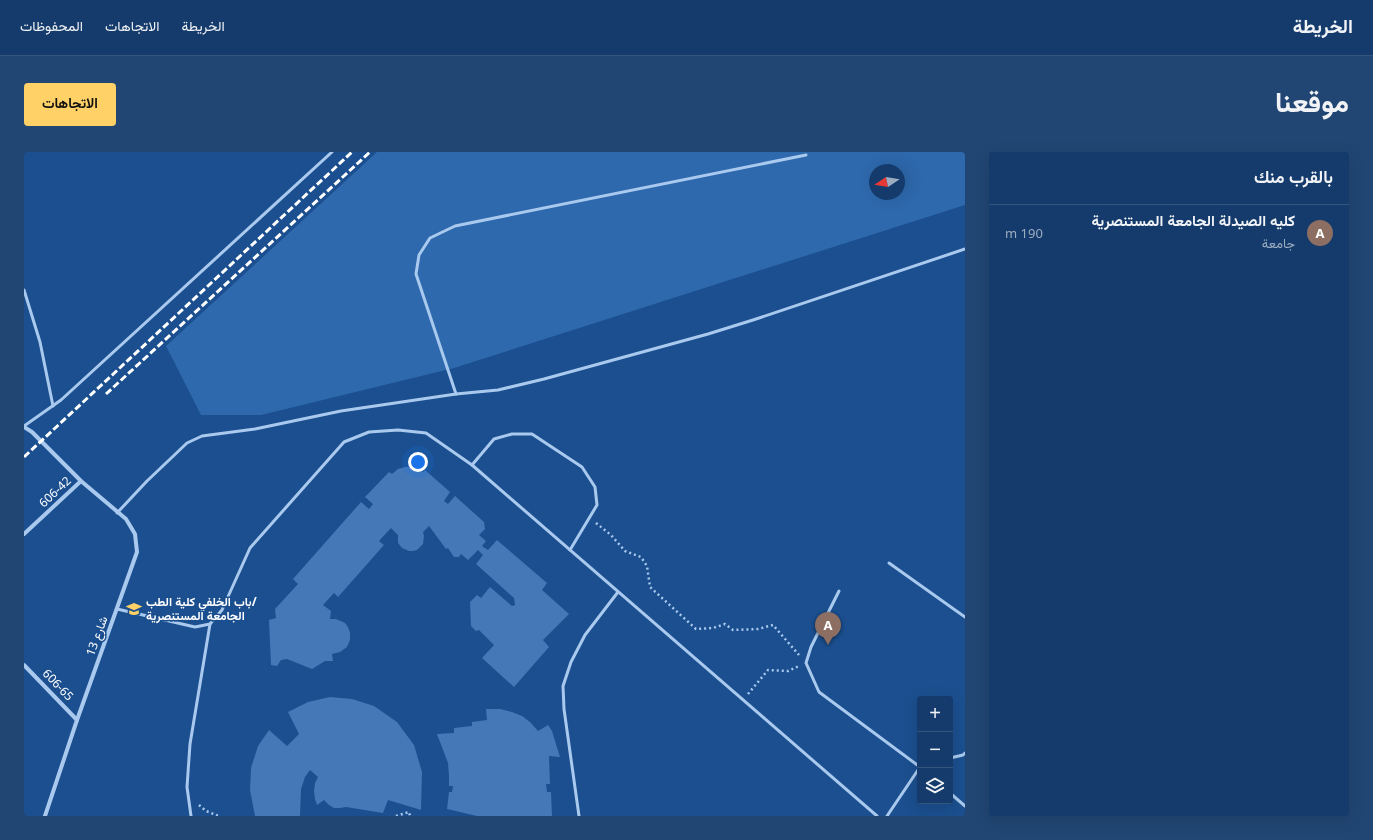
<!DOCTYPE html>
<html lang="ar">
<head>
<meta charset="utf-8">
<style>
	body { margin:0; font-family:"Noto Sans",Vazirmatn,sans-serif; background:#214673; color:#f1f3f6; direction:rtl }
	.controls { position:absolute; right:12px; bottom:12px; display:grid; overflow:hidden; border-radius:4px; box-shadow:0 4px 16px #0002 }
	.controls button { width:36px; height:36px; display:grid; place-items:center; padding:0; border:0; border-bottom:1px solid #33557e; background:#143b6b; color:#f1f3f6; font:20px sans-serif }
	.compass { position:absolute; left:845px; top:12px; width:36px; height:36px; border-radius:50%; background:#143b6b; box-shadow:0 4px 16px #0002; rotate:258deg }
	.you { position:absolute; left:394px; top:310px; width:14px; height:14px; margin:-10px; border:3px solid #fff; border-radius:50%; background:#1a73e8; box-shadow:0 0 0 6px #1a73e833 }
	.badge { display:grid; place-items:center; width:26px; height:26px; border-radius:50%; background:#ffd166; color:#fff; font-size:13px; font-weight:700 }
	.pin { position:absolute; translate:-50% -33px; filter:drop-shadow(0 1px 2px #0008) }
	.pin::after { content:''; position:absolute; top:21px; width:14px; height:12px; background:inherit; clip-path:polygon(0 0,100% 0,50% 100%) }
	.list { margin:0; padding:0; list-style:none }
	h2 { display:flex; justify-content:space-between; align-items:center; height:52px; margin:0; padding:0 16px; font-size:17px }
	h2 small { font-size:13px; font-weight:400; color:#9dadc1 }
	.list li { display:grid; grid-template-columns:26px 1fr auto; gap:12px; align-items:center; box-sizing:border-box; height:56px; padding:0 16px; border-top:1px solid #33557e }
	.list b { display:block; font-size:15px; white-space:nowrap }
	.list p { margin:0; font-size:13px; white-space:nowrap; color:#9dadc1 }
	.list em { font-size:13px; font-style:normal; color:#9dadc1 }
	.icon { flex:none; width:22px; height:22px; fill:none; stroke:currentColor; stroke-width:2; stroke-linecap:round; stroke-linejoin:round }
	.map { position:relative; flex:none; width:941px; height:664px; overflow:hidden; direction:ltr; border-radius:4px }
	header { display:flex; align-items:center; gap:24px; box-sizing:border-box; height:56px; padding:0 20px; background:#143b6b; border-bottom:1px solid #33557e }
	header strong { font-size:19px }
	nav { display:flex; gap:22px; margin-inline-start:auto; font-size:14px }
	.intro { display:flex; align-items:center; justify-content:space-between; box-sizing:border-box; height:96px; padding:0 24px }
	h1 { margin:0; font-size:28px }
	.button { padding:10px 18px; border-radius:4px; background:#ffd166; color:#111; font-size:14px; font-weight:700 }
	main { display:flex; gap:24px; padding:0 24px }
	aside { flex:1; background:#143b6b; border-radius:4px; box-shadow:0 4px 16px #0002 }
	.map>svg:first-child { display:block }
	.green { fill:#2e69ad; fill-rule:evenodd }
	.building { fill:#4478b7 }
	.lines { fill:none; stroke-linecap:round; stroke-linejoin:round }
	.path { stroke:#a9c9ee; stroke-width:2.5; stroke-dasharray:2 3; stroke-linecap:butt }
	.service { stroke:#a9c9ee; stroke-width:3 }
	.minor { stroke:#a9c9ee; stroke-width:4 }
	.rail { stroke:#fff; stroke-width:3; stroke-dasharray:7 3; stroke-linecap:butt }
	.labels { text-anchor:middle; stroke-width:3; stroke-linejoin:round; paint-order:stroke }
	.street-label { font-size:12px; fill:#fff; stroke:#1b4f8f }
	.poi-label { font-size:12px; font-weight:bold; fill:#fff; stroke:#1b4f8f; text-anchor:start }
</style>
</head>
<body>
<header>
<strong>الخريطة</strong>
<nav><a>الخريطة</a><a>الاتجاهات</a><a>المحفوظات</a></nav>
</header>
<div class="intro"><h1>موقعنا</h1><a class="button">الاتجاهات</a></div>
<main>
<aside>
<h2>بالقرب منك<small></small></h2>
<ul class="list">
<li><span class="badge" style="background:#8d6e63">A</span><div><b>كليه الصيدلة الجامعة المستنصرية</b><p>جامعة</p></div><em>190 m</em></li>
</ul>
</aside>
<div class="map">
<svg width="941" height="664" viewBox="0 0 941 664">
	<rect width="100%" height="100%" fill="#1b4f8f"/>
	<path class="green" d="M 353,0 L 941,0 L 941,53 L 430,216 L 237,263 L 177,263 L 142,194 ZM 851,18 L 875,18 L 875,42 L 851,42 Z"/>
	<g class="building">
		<path d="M 381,315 L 388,315 L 394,317 L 399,320 L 401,318 L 426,340 L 420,349 L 424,352 L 431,344 L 460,370 L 461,377 L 455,383 L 462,389 L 458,394 L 464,398 L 473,388 L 523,431 L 518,438 L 545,462 L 519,488 L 525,495 L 490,535 L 458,506 L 470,493 L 455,478 L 452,479 L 447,474 L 446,450 L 453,443 L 457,446 L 466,435 L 488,454 L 491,453 L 490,446 L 452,412 L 459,403 L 454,398 L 444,408 L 437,402 L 435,405 L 430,405 L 424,396 L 422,397 L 405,374 L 399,380 L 400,384 L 399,392 L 393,398 L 389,399 L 385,399 L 378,396 L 374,391 L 374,383 L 367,376 L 355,389 L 360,393 L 314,445 L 310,441 L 299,453 L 307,459 L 306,467 L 312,467 L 321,471 L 324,475 L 326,481 L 326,488 L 323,495 L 316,500 L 308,502 L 309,509 L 301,509 L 288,517 L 263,507 L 257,508 L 253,514 L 247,513 L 245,468 L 252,466 L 251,457 L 274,432 L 269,427 L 337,350 L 345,357 L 349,352 L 341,345 L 365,320 L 368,322 L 374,317 Z"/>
		<path d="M 306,545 L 328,547 L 350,554 L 373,570 L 390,593 L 398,620 L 397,658 L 364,648 L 359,661 L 322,655 L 316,656 L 310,656 L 305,653 L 300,648 L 293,653 L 291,647 L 290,639 L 291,631 L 294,625 L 286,618 L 281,625 L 277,637 L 276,664 L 231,664 L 226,638 L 227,616 L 234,594 L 245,578 L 263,594 L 275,582 L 264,560 L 284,550 Z"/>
		<path d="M 462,557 L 476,557 L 488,560 L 498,564 L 506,570 L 514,579 L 524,573 L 528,579 L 536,605 L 525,604 L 526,632 L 522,632 L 523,640 L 527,640 L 528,664 L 453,664 L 423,657 L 425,640 L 428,640 L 429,634 L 425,634 L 425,624 L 424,611 L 413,582 L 430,581 L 430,576 L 448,574 L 448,570 L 463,568 Z"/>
	</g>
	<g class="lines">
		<g class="path">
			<path d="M 572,371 L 587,383 L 601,399 L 617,405 L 623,414 L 626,435 L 672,477 L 689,476 L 701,472 L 709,478 L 734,477 L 749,473 L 775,503"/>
			<path d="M 724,542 L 744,518 L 764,519 L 775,514"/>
			<path d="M 175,653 L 182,659 L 195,664"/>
			<path d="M 372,664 L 385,660 L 386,664"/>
		</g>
		<g class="service">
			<path d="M 0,138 L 16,190 L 29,254"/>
			<path d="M 432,242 L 392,122 L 395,103 L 406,86 L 431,74 L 782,3"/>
			<path d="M 0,274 L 37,248 L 308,0"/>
			<path d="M 448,313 L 470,287 L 488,282 L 508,282 L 558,315 L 571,335 L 573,353 L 546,398"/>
			<path d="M 93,361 L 123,329 L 163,291 L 178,284 L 231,277 L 317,259 L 432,242 L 474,238 L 520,227 L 684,182 L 729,168 L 941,97"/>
			<path d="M 865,411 L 941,465"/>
			<path d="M 815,439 L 787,495 L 782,511 L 795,540 L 896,615"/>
			<path d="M 93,457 L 171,475 L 186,472 L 198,458 L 226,396 L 320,290 L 345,280 L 374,278 L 402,281 L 448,313 L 853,664"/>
			<path d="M 926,606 L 939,603 L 941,601"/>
			<path d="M 926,641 L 941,654"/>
			<path d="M 167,664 L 163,635 L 166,592 L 186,472"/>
			<path d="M 555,664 L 540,557 L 539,534 L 547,510 L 561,483 L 594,440"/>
			<path d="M 863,664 L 896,615"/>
		</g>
		<g class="minor">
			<path d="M 0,275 L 8,280 L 57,329 L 102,367 L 111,382 L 113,400 L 53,568 L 21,664"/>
			<path d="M 0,382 L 57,329"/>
			<path d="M 0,513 L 53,568"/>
		</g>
		<g class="rail">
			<path d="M 82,242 L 346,0"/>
			<path d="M 0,305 L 328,0"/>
		</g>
	</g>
	<defs>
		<g id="university-bare" transform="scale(1.2)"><path d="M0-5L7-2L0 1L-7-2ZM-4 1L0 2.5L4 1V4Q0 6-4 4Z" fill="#ffd166" stroke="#1b4f8f" stroke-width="2.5" paint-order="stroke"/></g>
	</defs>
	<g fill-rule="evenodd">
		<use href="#university-bare" x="110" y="457"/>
	</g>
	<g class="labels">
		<g class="street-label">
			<text transform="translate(31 340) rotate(-43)" y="4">606-42</text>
			<text transform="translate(73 484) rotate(-70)" y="4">شارع 13</text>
			<text transform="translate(34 533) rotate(46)" y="4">606-65</text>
		</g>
		<g class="poi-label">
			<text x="122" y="454">باب الخلفي كلية الطب/<tspan x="122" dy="14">الجامعة المستنصرية</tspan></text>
		</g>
	</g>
</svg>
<div class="controls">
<button>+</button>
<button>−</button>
<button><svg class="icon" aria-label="layers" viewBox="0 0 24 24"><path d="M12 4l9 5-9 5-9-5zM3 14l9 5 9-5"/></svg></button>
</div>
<svg class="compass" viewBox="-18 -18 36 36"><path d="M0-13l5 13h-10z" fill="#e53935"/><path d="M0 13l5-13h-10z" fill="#9dadc1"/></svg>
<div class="you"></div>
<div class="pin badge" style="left:804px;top:493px;background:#8d6e63">A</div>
</div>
</main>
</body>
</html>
